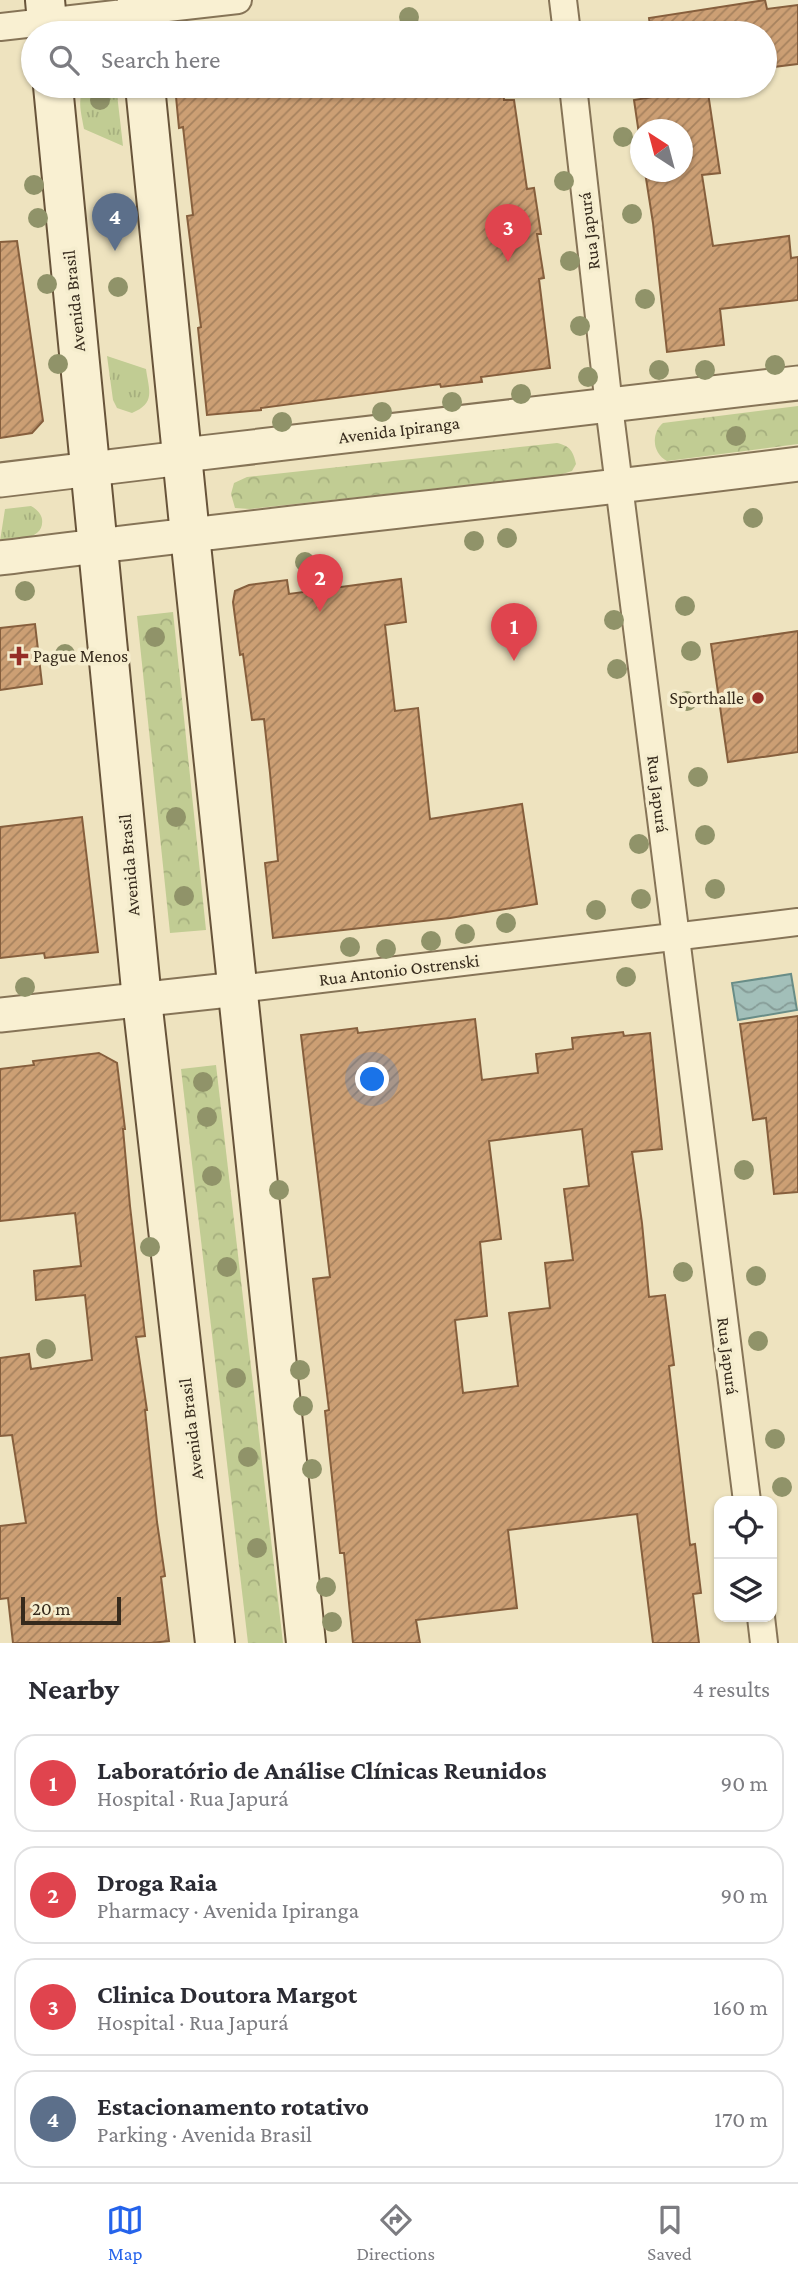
<!DOCTYPE html>
<html lang="en">
<head>
<meta charset="utf-8">
<style>
	body { margin:0; font-family:"Crimson Pro",serif; background:#f2f2f3; color:#2b2b33 }
	.controls { position:absolute; right:21px; bottom:21px; display:grid; overflow:hidden; border-radius:14px; box-shadow:0 2px 5px #0004 }
	.controls button { width:63px; height:63px; display:grid; place-items:center; padding:0; border:0; border-bottom:2px solid #e1e1e2; background:#fff; color:#2b2b33; font:35px sans-serif }
	.compass { position:absolute; left:630px; top:119px; width:63px; height:63px; border-radius:50%; background:#fff; box-shadow:0 2px 5px #0004; rotate:324deg }
	.scale { position:absolute; left:21px; bottom:18px; width:100px; box-sizing:border-box; padding-left:7px; border:4px solid #362a1c; border-top:0; font-size:19px; line-height:24px; white-space:nowrap; color:#362a1c; -webkit-text-stroke:5px #f5edce; paint-order:stroke }
	.you { position:absolute; left:373px; top:1080px; width:24px; height:24px; margin:-18px; border:5px solid #fff; border-radius:50%; background:#1a73e8; box-shadow:0 0 0 10px #1a73e833 }
	.badge { display:grid; place-items:center; width:46px; height:46px; border-radius:50%; background:#2563eb; color:#fff; font-size:23px; font-weight:700 }
	.pin { position:absolute; translate:-50% -58px; filter:drop-shadow(0 2px 4px #0008) }
	.pin::after { content:''; position:absolute; top:37px; width:24px; height:21px; background:inherit; clip-path:polygon(0 0,100% 0,50% 100%) }
	.list { margin:0; padding:0; list-style:none }
	h2 { display:flex; justify-content:space-between; align-items:center; height:91px; margin:0; padding:0 28px; font-size:30px }
	h2 small { font-size:23px; font-weight:400; color:#7c7c81 }
	.list li { display:grid; grid-template-columns:46px 1fr auto; gap:21px; align-items:center; box-sizing:border-box; height:98px; margin:0 14px 14px; padding:0 14px; border:2px solid #e1e1e2; border-radius:21px }
	.list b { display:block; font-size:26px; white-space:nowrap }
	.list p { margin:0; font-size:23px; white-space:nowrap; color:#7c7c81 }
	.list em { font-size:23px; font-style:normal; color:#7c7c81 }
	.icon { flex:none; width:38px; height:38px; fill:none; stroke:currentColor; stroke-width:2; stroke-linecap:round; stroke-linejoin:round }
	.map { position:relative; flex:none; width:798px; height:1643px; overflow:hidden }
	.search { position:absolute; background:#fff; box-shadow:0 2px 5px #0004; left:21px; right:21px; top:21px; height:77px; display:flex; align-items:center; gap:18px; box-sizing:border-box; padding:0 24px; border-radius:38px; color:#7c7c81; font-size:26px }
	.sheet { height:539px; background:#fff }
	nav { display:flex; justify-content:space-around; align-items:center; box-sizing:border-box; height:98px; border-top:2px solid #e1e1e2; background:#fff; font-size:19px; color:#7c7c81 }
	nav a { display:grid; justify-items:center; gap:4px }
	nav .on { color:#2563eb }
	.map>svg:first-child { display:block }
	.grass { fill:url(#grass-tufts) }
	.park { fill:url(#park-crowns) }
	.water { fill:url(#water-waves); stroke:#698d87; stroke-width:2 }
	.building { fill:url(#building-hatch); stroke:#865f3d; stroke-width:2; fill-rule:evenodd }
	.lines { fill:none; stroke-linecap:round; stroke-linejoin:round }
	.minor-casing { stroke:#867457; stroke-width:30 }
	.tertiary-casing { stroke:#867457; stroke-width:37 }
	.secondary-casing { stroke:#68543a; stroke-width:42 }
	.minor { stroke:#f9f0d2; stroke-width:26 }
	.tertiary { stroke:#f9f0d2; stroke-width:33 }
	.secondary { stroke:#f9f0d2; stroke-width:38 }
	.tree { fill:#909369 }
	.poi-dot { fill:#962e27; stroke:#f5edce; stroke-width:2.5 }
	.labels { text-anchor:middle; stroke-width:7; stroke-linejoin:round; paint-order:stroke }
	.street-label { font-size:18px; fill:#362a1c; stroke:#f5edce }
	.poi-label { font-size:18px; fill:#362a1c; stroke:#f5edce; text-anchor:start }
</style>
</head>
<body>
<div class="map">
<svg width="798" height="1643" viewBox="0 0 798 1643">
	<defs>
		<pattern id="grass-tufts" width="24" height="20" patternUnits="userSpaceOnUse" patternTransform="scale(1.75)"><rect width="24" height="20" fill="#c1cc93"/><path d="M3 7l-1-3M5 7V3M7 7l1-3M15 17l-1-3M17 17v-4M19 17l1-3" fill="none" stroke="#a6af7e"/></pattern>
		<pattern id="park-crowns" width="20" height="18" patternUnits="userSpaceOnUse" patternTransform="scale(1.75)"><rect width="20" height="18" fill="#c1cc93"/><path d="M2 6a3 3 0 1 1 6 0M12 15a3 3 0 1 1 6 0" fill="none" stroke="#a6af7e"/></pattern>
		<pattern id="water-waves" width="16" height="10" patternUnits="userSpaceOnUse" patternTransform="scale(1.75)"><rect width="16" height="10" fill="#a2bfb9"/><path d="M0 5q4-4 8 0t8 0" fill="none" stroke="#859b96"/></pattern>
		<pattern id="building-hatch" width="6" height="6" patternUnits="userSpaceOnUse" patternTransform="scale(1.75)"><rect width="6" height="6" fill="#cc9f74"/><path d="M-1 1l2-2M0 6l6-6M5 7l2-2" fill="none" stroke="#a6825e"/></pattern>
	</defs>
	<rect width="100%" height="100%" fill="#eee3bf"/>
	<g class="grass">
		<path d="M 90,86 L 112,86 L 117,94 L 123,146 L 84,129 C 82,115 74,92 90,86 Z"/>
		<path d="M 107,356 L 146,369 C 149,391 156,403 132,413 L 117,408 L 113,400 Z"/>
		<path d="M 31,506 C 36,509 41,513 42,519 C 45,541 14,539 0,541 L 5,509 Z"/>
	</g>
	<g class="park">
		<path d="M 798,406 L 798,444 L 667,461 C 652,453 651,433 663,423 Z"/>
		<path d="M 557,443 C 570,446 573,451 576,464 L 572,471 L 559,475 L 250,509 L 235,508 L 231,494 L 234,483 L 247,477 Z"/>
		<path d="M 173,612 L 206,930 L 170,933 L 137,616 Z"/>
		<path d="M 216,1065 L 283,1643 L 248,1643 L 181,1069 Z"/>
	</g>
	<path class="water" d="M 791,974 L 797,1010 L 738,1020 L 732,983 Z"/>
	<g class="building">
		<path d="M 765,0 L 767,9 L 798,5 L 798,64 L 765,68 L 765,33 L 651,33 L 649,18 Z"/>
		<path d="M 175,86 L 503,86 L 504,100 L 514,100 L 527,189 L 534,188 L 541,234 L 537,234 L 544,278 L 539,279 L 550,368 L 481,377 L 482,382 L 441,387 L 440,384 L 261,408 L 261,410 L 207,415 L 198,328 L 201,327 L 187,216 L 193,215 L 183,127 L 179,128 Z"/>
		<path d="M 663,86 L 707,86 L 720,173 L 702,175 L 713,246 L 789,236 L 791,258 L 798,257 L 798,300 L 720,309 L 724,345 L 667,352 L 653,223 L 645,172 L 682,172 L 682,130 L 640,130 L 640,141 L 634,100 L 665,95 Z"/>
		<path d="M 17,241 L 43,421 L 32,433 L 0,438 L 0,242 Z"/>
		<path d="M 401,579 L 406,622 L 385,625 L 395,711 L 418,708 L 430,819 L 522,804 L 537,904 L 450,918 L 273,938 L 265,863 L 278,861 L 270,773 L 264,719 L 252,720 L 243,654 L 240,655 L 233,602 L 235,591 L 249,585 L 287,580 L 289,594 Z"/>
		<path d="M 35,624 L 42,684 L 0,690 L 0,628 Z"/>
		<path d="M 798,631 L 798,752 L 728,762 L 711,644 Z"/>
		<path d="M 82,817 L 98,952 L 45,958 L 44,953 L 0,958 L 0,827 Z"/>
		<path d="M 798,1016 L 798,1192 L 774,1194 L 766,1118 L 753,1120 L 740,1024 Z"/>
		<path d="M 475,1019 L 482,1080 L 538,1073 L 536,1054 L 573,1049 L 572,1038 L 623,1032 L 624,1036 L 650,1033 L 662,1149 L 632,1152 L 642,1223 L 649,1297 L 665,1295 L 674,1365 L 669,1366 L 690,1545 L 695,1544 L 701,1593 L 693,1594 L 699,1643 L 653,1643 L 637,1514 L 508,1530 L 517,1608 L 416,1620 L 420,1643 L 353,1643 L 344,1553 L 340,1553 L 325,1411 L 329,1410 L 313,1279 L 330,1277 L 301,1035 L 357,1028 L 358,1033 ZM 582,1129 L 589,1186 L 564,1189 L 573,1260 L 545,1263 L 550,1308 L 509,1313 L 518,1386 L 463,1393 L 455,1320 L 487,1316 L 480,1242 L 501,1239 L 489,1141 Z"/>
		<path d="M 99,1053 L 117,1063 L 125,1129 L 123,1129 L 130,1206 L 145,1336 L 136,1337 L 147,1410 L 145,1410 L 157,1522 L 165,1576 L 161,1577 L 169,1641 L 151,1643 L 13,1643 L 8,1598 L 0,1599 L 0,1526 L 26,1523 L 12,1435 L 0,1436 L 0,1358 L 29,1354 L 31,1369 L 92,1360 L 85,1295 L 36,1300 L 34,1271 L 81,1266 L 75,1213 L 0,1221 L 0,1069 L 34,1065 L 33,1061 Z"/>
	</g>
	<g class="lines">
		<g class="minor-casing">
			<g id="minor">
				<path d="M 563,0 L 567,33"/>
				<path d="M 0,27 L 238,0"/>
				<path d="M 573,86 L 609,406 L 747,1501"/>
				<path d="M 238,989 L 798,922"/>
				<path d="M 761,1617 L 764,1643"/>
			</g>
		</g>
		<g class="tertiary-casing">
			<g id="tertiary">
				<path d="M 0,480 L 182,458 L 192,454 L 798,383"/>
				<path d="M 0,558 C 266,524 532,498 798,464"/>
				<path d="M 0,1015 L 238,989"/>
			</g>
		</g>
		<g class="secondary-casing">
			<g id="secondary">
				<path d="M 45,0 L 48,33"/>
				<path d="M 137,0 L 140,33"/>
				<path d="M 53,86 L 142,1000 L 215,1643"/>
				<path d="M 145,86 L 190,535 L 306,1643"/>
			</g>
		</g>
		<use href="#minor" class="minor"/>
		<use href="#tertiary" class="tertiary"/>
		<use href="#secondary" class="secondary"/>
	</g>
	<g class="tree">
		<circle cx="409" cy="17" r="10"/>
		<circle cx="100" cy="100" r="10"/>
		<circle cx="623" cy="137" r="10"/>
		<circle cx="564" cy="181" r="10"/>
		<circle cx="34" cy="185" r="10"/>
		<circle cx="110" cy="206" r="10"/>
		<circle cx="632" cy="214" r="10"/>
		<circle cx="38" cy="218" r="10"/>
		<circle cx="570" cy="261" r="10"/>
		<circle cx="47" cy="284" r="10"/>
		<circle cx="118" cy="287" r="10"/>
		<circle cx="645" cy="299" r="10"/>
		<circle cx="580" cy="326" r="10"/>
		<circle cx="58" cy="364" r="10"/>
		<circle cx="775" cy="365" r="10"/>
		<circle cx="659" cy="370" r="10"/>
		<circle cx="705" cy="370" r="10"/>
		<circle cx="588" cy="377" r="10"/>
		<circle cx="521" cy="394" r="10"/>
		<circle cx="452" cy="402" r="10"/>
		<circle cx="382" cy="412" r="10"/>
		<circle cx="282" cy="422" r="10"/>
		<circle cx="736" cy="436" r="10"/>
		<circle cx="753" cy="518" r="10"/>
		<circle cx="507" cy="538" r="10"/>
		<circle cx="474" cy="541" r="10"/>
		<circle cx="305" cy="562" r="10"/>
		<circle cx="25" cy="591" r="10"/>
		<circle cx="685" cy="606" r="10"/>
		<circle cx="614" cy="620" r="10"/>
		<circle cx="155" cy="637" r="10"/>
		<circle cx="691" cy="651" r="10"/>
		<circle cx="65" cy="654" r="10"/>
		<circle cx="617" cy="669" r="10"/>
		<circle cx="687" cy="701" r="10"/>
		<circle cx="698" cy="777" r="10"/>
		<circle cx="176" cy="817" r="10"/>
		<circle cx="705" cy="835" r="10"/>
		<circle cx="639" cy="844" r="10"/>
		<circle cx="715" cy="889" r="10"/>
		<circle cx="184" cy="896" r="10"/>
		<circle cx="641" cy="899" r="10"/>
		<circle cx="596" cy="910" r="10"/>
		<circle cx="506" cy="923" r="10"/>
		<circle cx="465" cy="934" r="10"/>
		<circle cx="431" cy="941" r="10"/>
		<circle cx="350" cy="947" r="10"/>
		<circle cx="386" cy="949" r="10"/>
		<circle cx="626" cy="977" r="10"/>
		<circle cx="25" cy="987" r="10"/>
		<circle cx="203" cy="1082" r="10"/>
		<circle cx="207" cy="1117" r="10"/>
		<circle cx="744" cy="1170" r="10"/>
		<circle cx="212" cy="1176" r="10"/>
		<circle cx="279" cy="1190" r="10"/>
		<circle cx="150" cy="1247" r="10"/>
		<circle cx="227" cy="1267" r="10"/>
		<circle cx="683" cy="1272" r="10"/>
		<circle cx="756" cy="1276" r="10"/>
		<circle cx="758" cy="1341" r="10"/>
		<circle cx="46" cy="1349" r="10"/>
		<circle cx="300" cy="1370" r="10"/>
		<circle cx="236" cy="1378" r="10"/>
		<circle cx="303" cy="1406" r="10"/>
		<circle cx="775" cy="1439" r="10"/>
		<circle cx="248" cy="1457" r="10"/>
		<circle cx="312" cy="1469" r="10"/>
		<circle cx="782" cy="1487" r="10"/>
		<circle cx="257" cy="1548" r="10"/>
		<circle cx="326" cy="1587" r="10"/>
		<circle cx="332" cy="1622" r="10"/>
	</g>
	<g class="poi-dot">
		<path d="M15.5 645.5h7v7h7v7h-7v7h-7v-7h-7v-7h7z"/>
		<circle cx="758" cy="698" r="7"/>
	</g>
	<g class="labels">
		<g class="street-label">
			<text transform="translate(589 231) rotate(-97)" y="6">Rua Japurá</text>
			<text transform="translate(74 301) rotate(-96)" y="6">Avenida Brasil</text>
			<text transform="translate(399 430) rotate(-7)" y="6">Avenida Ipiranga</text>
			<text transform="translate(658 794) rotate(83)" y="6">Rua Japurá</text>
			<text transform="translate(129 865) rotate(-95)" y="6">Avenida Brasil</text>
			<text transform="translate(399 970) rotate(-7)" y="6">Rua Antonio Ostrenski</text>
			<text transform="translate(728 1356) rotate(83)" y="6">Rua Japurá</text>
			<text transform="translate(191 1429) rotate(-97)" y="6">Avenida Brasil</text>
		</g>
		<g class="poi-label">
			<text x="33" y="662">Pague Menos</text>
			<text x="744" y="704" text-anchor="end">Sporthalle</text>
		</g>
	</g>
</svg>
<div class="controls">
<button><svg class="icon" aria-label="locate" viewBox="0 0 24 24"><circle cx="12" cy="12" r="6"/><path d="M12 2v4M12 18v4M2 12h4M18 12h4"/></svg></button>
<button><svg class="icon" aria-label="layers" viewBox="0 0 24 24"><path d="M12 4l9 5-9 5-9-5zM3 14l9 5 9-5"/></svg></button>
</div>
<svg class="compass" viewBox="-18 -18 36 36"><path d="M0-13l5 13h-10z" fill="#e53935"/><path d="M0 13l5-13h-10z" fill="#7c7c81"/></svg>
<div class="scale">20 m</div>
<div class="you"></div>
<div class="pin badge" style="left:514px;top:661px;background:#e0444e">1</div>
<div class="pin badge" style="left:320px;top:612px;background:#e0444e">2</div>
<div class="pin badge" style="left:508px;top:262px;background:#e0444e">3</div>
<div class="pin badge" style="left:115px;top:251px;background:#5c6f8a">4</div>
<div class="search"><svg class="icon" aria-label="search" viewBox="0 0 24 24"><circle cx="10" cy="10" r="6"/><path d="M15 15l6 6"/></svg>Search here</div>
</div>
<section class="sheet">
<h2>Nearby<small>4 results</small></h2>
<ul class="list">
<li><span class="badge" style="background:#e0444e">1</span><div><b>Laboratório de Análise Clínicas Reunidos</b><p>Hospital · Rua Japurá</p></div><em>90 m</em></li>
<li><span class="badge" style="background:#e0444e">2</span><div><b>Droga Raia</b><p>Pharmacy · Avenida Ipiranga</p></div><em>90 m</em></li>
<li><span class="badge" style="background:#e0444e">3</span><div><b>Clinica Doutora Margot</b><p>Hospital · Rua Japurá</p></div><em>160 m</em></li>
<li><span class="badge" style="background:#5c6f8a">4</span><div><b>Estacionamento rotativo</b><p>Parking · Avenida Brasil</p></div><em>170 m</em></li>
</ul>
</section>
<nav>
<a class="on"><svg class="icon" aria-label="map" viewBox="0 0 24 24"><path d="M3 6l6-2 6 2 6-2v14l-6 2-6-2-6 2zM9 4v14M15 6v14"/></svg>Map</a>
<a><svg class="icon" aria-label="directions" viewBox="0 0 24 24"><path d="M12 3l9 9-9 9-9-9zM9 14v-3h6M13 9l2 2-2 2"/></svg>Directions</a>
<a><svg class="icon" aria-label="saved" viewBox="0 0 24 24"><path d="M7 4h10v16l-5-4-5 4z"/></svg>Saved</a>
</nav>
</body>
</html>
